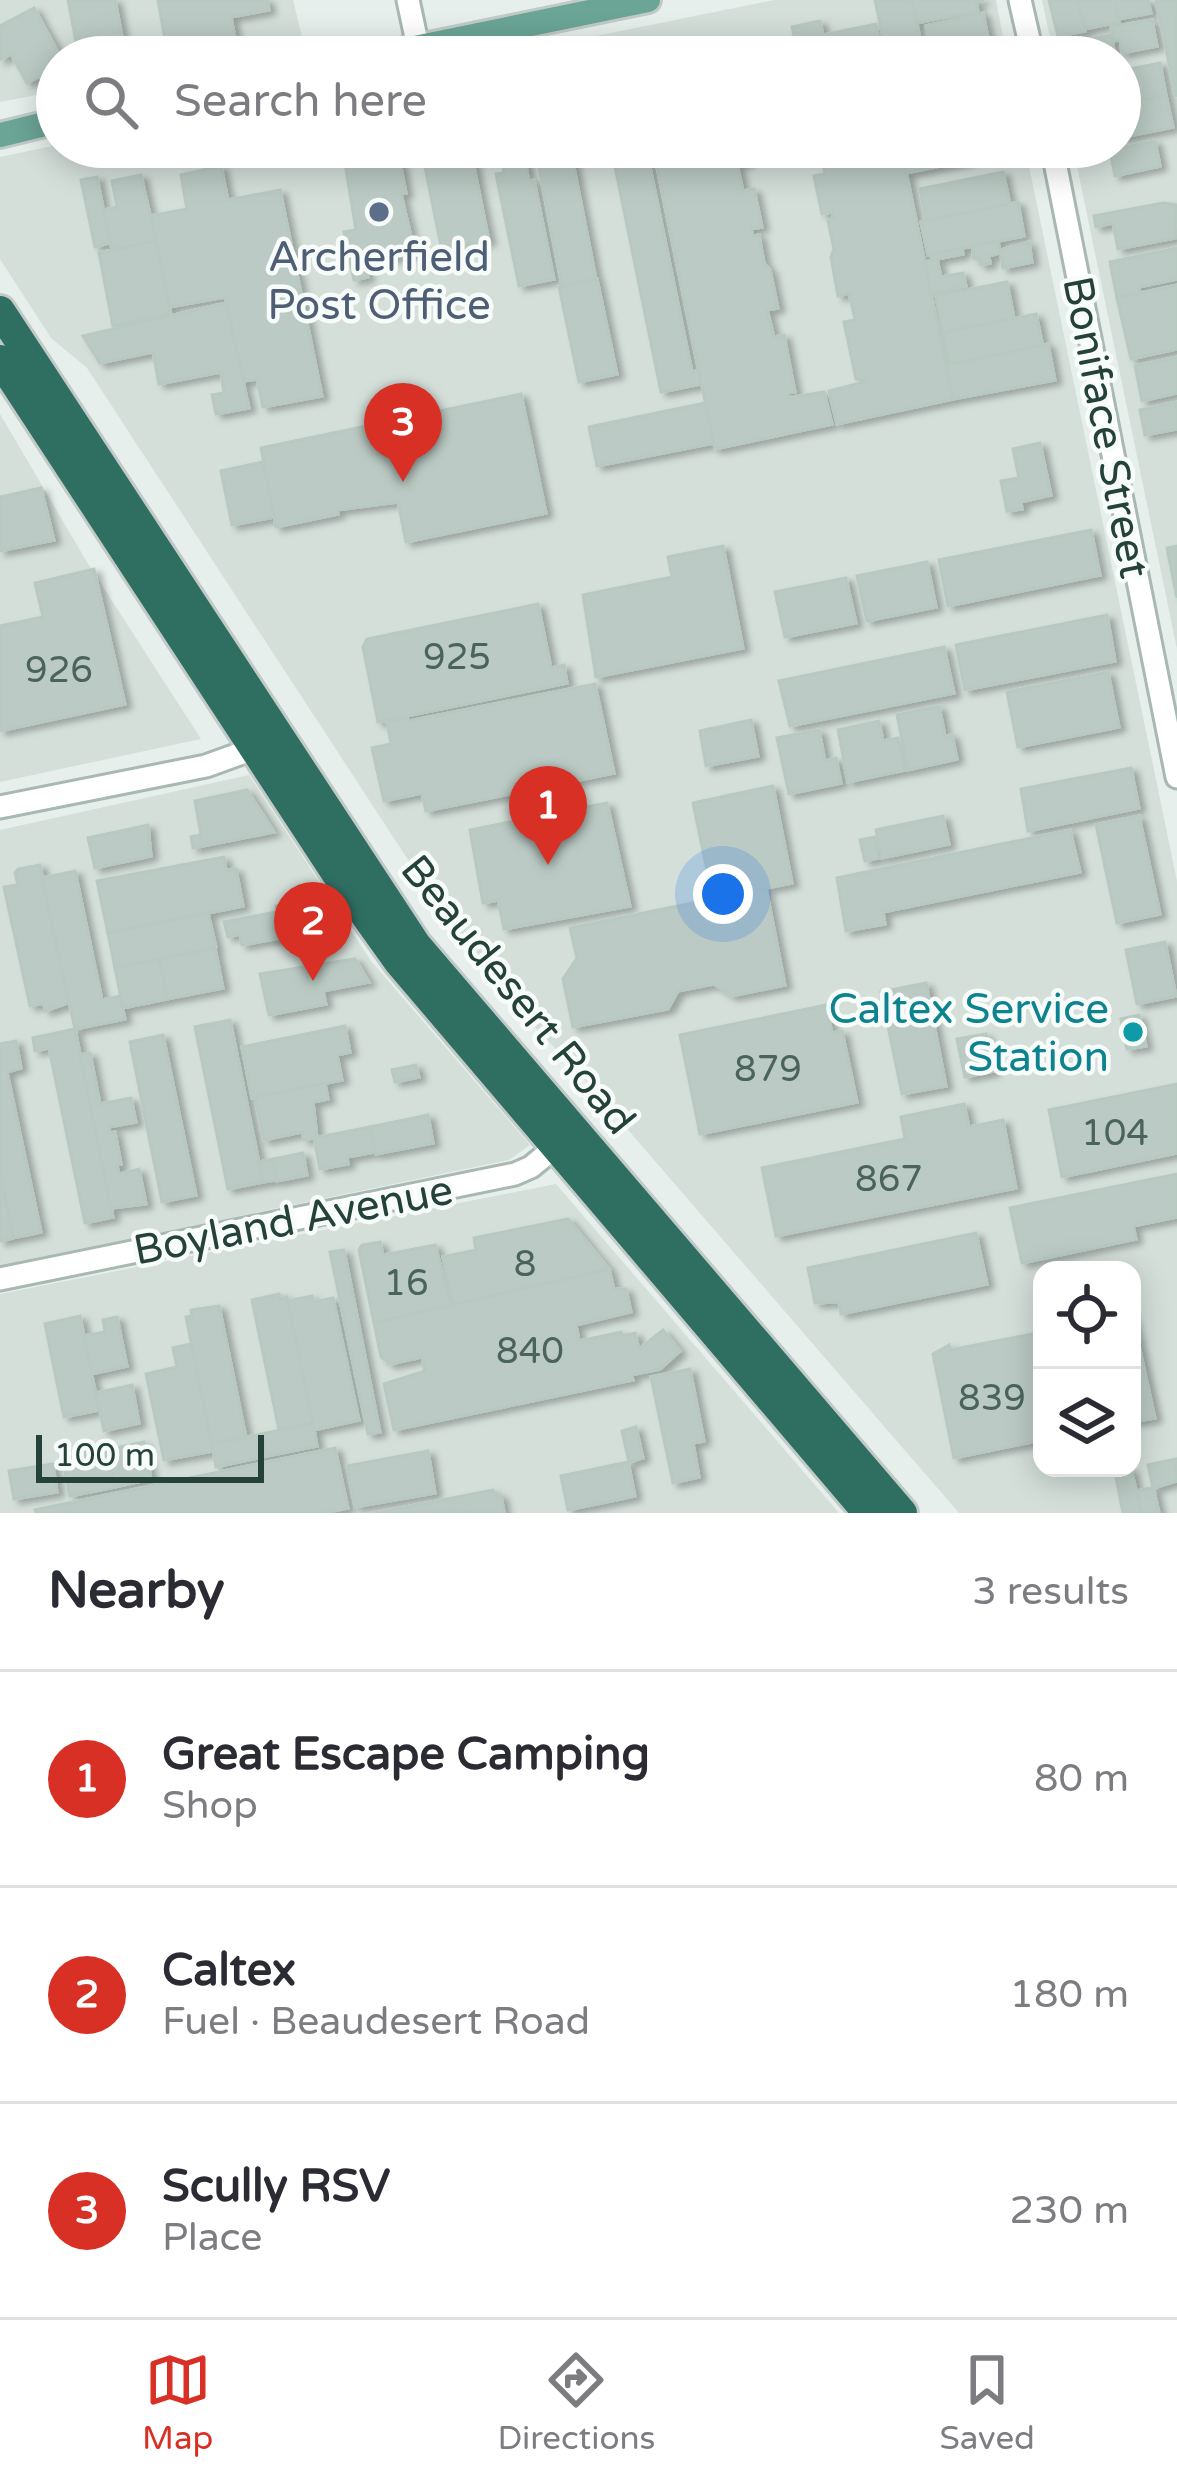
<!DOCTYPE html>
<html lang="en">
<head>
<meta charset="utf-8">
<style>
	body { margin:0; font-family:"Varela Round",sans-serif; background:#f7f7f7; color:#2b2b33 }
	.controls { position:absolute; right:36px; bottom:36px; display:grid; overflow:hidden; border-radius:24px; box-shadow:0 6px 30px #0003 }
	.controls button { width:108px; height:108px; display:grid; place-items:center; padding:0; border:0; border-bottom:3px solid #e1e1e2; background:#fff; color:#2b2b33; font:60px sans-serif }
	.scale { position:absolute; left:36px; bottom:30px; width:228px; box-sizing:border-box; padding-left:12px; border:6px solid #24423a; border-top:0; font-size:33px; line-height:42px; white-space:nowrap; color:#24423a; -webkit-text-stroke:9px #f7fbf9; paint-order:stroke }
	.you { position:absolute; left:723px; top:894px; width:42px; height:42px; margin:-30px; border:9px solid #fff; border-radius:50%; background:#1a73e8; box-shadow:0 0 0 18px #1a73e833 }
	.badge { display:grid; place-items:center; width:78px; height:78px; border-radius:50%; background:#d93025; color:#fff; font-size:39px; font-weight:700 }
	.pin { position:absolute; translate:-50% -99px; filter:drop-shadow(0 3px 6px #0008) }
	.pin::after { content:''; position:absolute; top:63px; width:42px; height:36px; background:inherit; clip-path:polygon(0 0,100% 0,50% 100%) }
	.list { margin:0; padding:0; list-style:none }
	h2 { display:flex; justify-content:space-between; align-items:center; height:156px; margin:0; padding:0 48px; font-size:51px }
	h2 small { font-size:39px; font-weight:400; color:#7c7c81 }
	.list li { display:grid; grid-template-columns:78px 1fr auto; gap:36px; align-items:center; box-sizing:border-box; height:216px; padding:0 48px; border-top:3px solid #e1e1e2 }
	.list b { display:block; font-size:45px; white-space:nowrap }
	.list p { margin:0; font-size:39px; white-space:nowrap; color:#7c7c81 }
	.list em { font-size:39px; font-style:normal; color:#7c7c81 }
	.icon { flex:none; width:66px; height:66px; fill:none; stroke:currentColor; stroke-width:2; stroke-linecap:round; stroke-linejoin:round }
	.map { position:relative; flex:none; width:1177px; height:1513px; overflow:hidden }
	.search { position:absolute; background:#fff; box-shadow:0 6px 30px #0003; left:36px; right:36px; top:36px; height:132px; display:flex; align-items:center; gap:30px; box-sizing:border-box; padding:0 42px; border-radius:66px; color:#7c7c81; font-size:45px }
	.sheet { height:804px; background:#fff }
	nav { display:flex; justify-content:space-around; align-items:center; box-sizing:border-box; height:168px; border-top:3px solid #e1e1e2; background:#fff; font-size:33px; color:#7c7c81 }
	nav a { display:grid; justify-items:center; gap:6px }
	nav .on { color:#d93025 }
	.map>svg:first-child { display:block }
	.built { fill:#d4dfda; fill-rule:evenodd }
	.building { fill:#bbcac4; stroke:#b8c9c2; stroke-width:3; filter:url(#shadow) }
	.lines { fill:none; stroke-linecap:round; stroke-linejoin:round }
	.minor-casing { stroke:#a8b8b2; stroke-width:27 }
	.major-casing { stroke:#c2cac8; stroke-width:30 }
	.highway-casing { stroke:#c2cac8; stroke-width:36 }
	.minor { stroke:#fff; stroke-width:21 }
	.major { stroke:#6aa596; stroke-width:24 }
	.highway { stroke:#2f6f62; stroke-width:30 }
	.service-dot { fill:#5c6f8a; stroke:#f7fbf9; stroke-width:4.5 }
	.culture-dot { fill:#0f9aa8; stroke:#f7fbf9; stroke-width:4.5 }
	.labels { text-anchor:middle; stroke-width:9; stroke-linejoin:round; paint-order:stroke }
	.number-label { font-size:36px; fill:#4a645c }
	.service-label { font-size:42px; fill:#4e5e75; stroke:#f7fbf9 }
	.street-label { font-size:42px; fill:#24423a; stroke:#f7fbf9 }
	.culture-label { font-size:42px; fill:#0d838f; stroke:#f7fbf9; text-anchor:end }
</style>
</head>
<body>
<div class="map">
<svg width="1177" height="1513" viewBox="0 0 1177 1513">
	<defs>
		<filter id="shadow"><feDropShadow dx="6" dy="4" stdDeviation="3" flood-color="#0004"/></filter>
	</defs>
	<rect width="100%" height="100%" fill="#e6efeb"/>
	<g class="built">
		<path d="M 0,0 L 293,0 L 303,41 L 224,57 L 57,57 L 57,91 L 0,102 Z"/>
		<path d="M 774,0 L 996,0 L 1007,57 L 492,57 Z"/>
		<path d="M 1042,0 L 1177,0 L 1177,649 L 1073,147 L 1120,147 L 1120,57 L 1054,57 Z"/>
		<path d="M 57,145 L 1025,147 L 1177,881 L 1177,1513 L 959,1513 L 578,1072 L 480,970 L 87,368 L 51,338 L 0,259 L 0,157 ZM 1042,1270 L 1132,1270 L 1132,1468 L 1042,1468 Z"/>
		<path d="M 0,414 L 87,562 L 201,739 L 0,782 Z"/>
		<path d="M 249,775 L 371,961 L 530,1145 L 509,1160 L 0,1266 L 0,830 Z"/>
		<path d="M 556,1184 L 839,1513 L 0,1513 L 0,1294 Z"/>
	</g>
	<g class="building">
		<path d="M 68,0 L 115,0 L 126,57 L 79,57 Z"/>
		<path d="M 158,0 L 267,0 L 269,10 L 231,17 L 236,43 L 168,56 Z"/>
		<path d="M 875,0 L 912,0 L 924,57 L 887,57 Z"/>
		<path d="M 912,0 L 984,0 L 976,2 L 978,11 L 917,23 Z"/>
		<path d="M 1049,0 L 1078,0 L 1085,31 L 1058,36 Z"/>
		<path d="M 1078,0 L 1115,0 L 1119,22 L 1085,29 Z"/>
		<path d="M 1115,0 L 1148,0 L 1151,13 L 1119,19 Z"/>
		<path d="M 1156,0 L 1177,0 L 1176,97 Z"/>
		<path d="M 34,8 L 59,54 L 49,59 L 57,76 L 42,81 L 40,76 L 27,83 L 11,54 L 0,60 L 0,26 Z"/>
		<path d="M 983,13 L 989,42 L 931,54 L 926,26 Z"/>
		<path d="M 1152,20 L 1157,46 L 1122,53 L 1120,39 L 1114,41 L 1111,27 Z"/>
		<path d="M 820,21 L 823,35 L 876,24 L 882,57 L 799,57 L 792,27 Z"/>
		<path d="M 1111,35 L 1115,54 L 1103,57 L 1101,48 L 1096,49 L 1097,56 L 1072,57 L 1069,43 Z"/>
		<path d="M 715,43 L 718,57 L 689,57 L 687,48 Z"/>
		<path d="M 1160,63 L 1166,95 L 1120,105 L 1120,71 Z"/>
		<path d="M 1166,95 L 1173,127 L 1120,138 L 1120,105 Z"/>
		<path d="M 1155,141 L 1160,166 L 1115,176 L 1110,150 Z"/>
		<path d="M 397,147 L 406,193 L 401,194 L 415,253 L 365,263 L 368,277 L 354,280 L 344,232 L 356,230 L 345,163 L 353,161 L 352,156 Z"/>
		<path d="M 421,147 L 470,147 L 489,241 L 442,251 Z"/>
		<path d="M 535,147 L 570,147 L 596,279 L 562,286 Z"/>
		<path d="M 611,147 L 646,147 L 692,372 L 699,370 L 701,384 L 661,392 Z"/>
		<path d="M 653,147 L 745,147 L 748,162 L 737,164 L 743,191 L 754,189 L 762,227 L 751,229 L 753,236 L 759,235 L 764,263 L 770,270 L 778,308 L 767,310 L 774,337 L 784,335 L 795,392 L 788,393 L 786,398 L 824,392 L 832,424 L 715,449 Z"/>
		<path d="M 808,147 L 901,147 L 953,399 L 837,424 L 829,391 L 868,381 L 856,379 L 844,322 L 855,320 L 849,293 L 838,296 L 831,257 L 834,249 L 828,221 L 834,219 L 832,212 L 822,214 L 814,176 L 825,174 L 819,147 Z"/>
		<path d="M 930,147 L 982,147 L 969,150 L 970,158 L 966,161 L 906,173 L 902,153 Z"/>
		<path d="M 524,156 L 529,181 L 534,180 L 554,279 L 519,286 L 496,174 L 504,173 L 502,161 Z"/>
		<path d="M 221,166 L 228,200 L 280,190 L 322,396 L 263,407 L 257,379 L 244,381 L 225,297 L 170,307 L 150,216 L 187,209 L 181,175 Z"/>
		<path d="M 1003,172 L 1010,204 L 926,221 L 920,189 Z"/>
		<path d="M 141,175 L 156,241 L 112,250 L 104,210 L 117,207 L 112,181 Z"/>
		<path d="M 97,177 L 110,243 L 95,247 L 81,180 Z"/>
		<path d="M 1018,202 L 1024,236 L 928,255 L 921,222 Z"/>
		<path d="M 1163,203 L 1177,205 L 1175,238 L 1118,249 L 1113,223 L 1096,227 L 1094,216 Z"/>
		<path d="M 156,241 L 171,314 L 113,326 L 99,253 Z"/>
		<path d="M 998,241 L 1000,253 L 989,256 L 990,263 L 981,265 L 979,258 L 974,259 L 972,246 Z"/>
		<path d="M 1029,242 L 1032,262 L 1003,268 L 1000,250 Z"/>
		<path d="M 1177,248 L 1177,279 L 1139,287 L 1140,293 L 1117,298 L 1110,262 Z"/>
		<path d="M 962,249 L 963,254 L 937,259 L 941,277 L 963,273 L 966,286 L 931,294 L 925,262 L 932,260 L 931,255 Z"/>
		<path d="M 597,279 L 617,374 L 579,382 L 559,287 Z"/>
		<path d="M 1007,282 L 1014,318 L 943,333 L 936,296 Z"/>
		<path d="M 1177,285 L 1177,349 L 1131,359 L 1117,298 Z"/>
		<path d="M 226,303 L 249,408 L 216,414 L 212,395 L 224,393 L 221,372 L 159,384 L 153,352 L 100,363 L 83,336 Z"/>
		<path d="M 1036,314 L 1043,346 L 949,364 L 943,333 Z"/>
		<path d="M 1048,344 L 1055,380 L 953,399 L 946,365 Z"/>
		<path d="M 1177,357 L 1177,393 L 1142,401 L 1135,366 Z"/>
		<path d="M 521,394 L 546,513 L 406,542 L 398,502 L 337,510 L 338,514 L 276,527 L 261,448 Z"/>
		<path d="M 1177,402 L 1177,429 L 1145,435 L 1140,410 Z"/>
		<path d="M 705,403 L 714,443 L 597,466 L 589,427 Z"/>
		<path d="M 1040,443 L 1051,495 L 1021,502 L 1022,509 L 1007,511 L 1001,481 L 1019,478 L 1013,449 Z"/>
		<path d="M 263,462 L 274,517 L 232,525 L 221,471 Z"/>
		<path d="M 41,488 L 54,540 L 0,551 L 0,497 Z"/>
		<path d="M 1091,530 L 1100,575 L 948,606 L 939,560 Z"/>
		<path d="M 723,546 L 743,648 L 596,677 L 583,595 L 672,577 L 668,557 Z"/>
		<path d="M 1177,546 L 1177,598 L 1167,548 Z"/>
		<path d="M 927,562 L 936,607 L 867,621 L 857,576 Z"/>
		<path d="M 94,569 L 125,704 L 0,731 L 0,626 L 43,617 L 35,583 Z"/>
		<path d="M 846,578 L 856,623 L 785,637 L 775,592 Z"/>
		<path d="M 538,604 L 551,668 L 564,665 L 567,683 L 378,722 L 363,647 L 367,639 Z"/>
		<path d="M 1107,615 L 1115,661 L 965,690 L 956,645 Z"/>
		<path d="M 944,647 L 954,693 L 790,726 L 779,681 Z"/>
		<path d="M 1108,672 L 1119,727 L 1018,747 L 1007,692 Z"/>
		<path d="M 595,684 L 614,773 L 426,811 L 422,793 L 384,801 L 372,748 L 391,744 L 387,722 L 407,718 L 409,721 Z"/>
		<path d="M 939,706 L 945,736 L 952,735 L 957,759 L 908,770 L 897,715 Z"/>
		<path d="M 751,720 L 758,756 L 706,766 L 700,731 Z"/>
		<path d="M 879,721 L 883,741 L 898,738 L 905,770 L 848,782 L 838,730 Z"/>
		<path d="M 819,730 L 825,761 L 836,758 L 841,783 L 789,794 L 777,738 Z"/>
		<path d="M 1131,768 L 1139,808 L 1028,831 L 1021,789 Z"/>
		<path d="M 773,786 L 792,883 L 713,899 L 693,803 Z"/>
		<path d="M 247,790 L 274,832 L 193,848 L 191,837 L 201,835 L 195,801 Z"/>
		<path d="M 607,803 L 630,906 L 504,929 L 498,900 L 483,903 L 470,830 Z"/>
		<path d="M 943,816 L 949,844 L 882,858 L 876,830 Z"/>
		<path d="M 1139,816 L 1160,914 L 1117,923 L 1096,825 Z"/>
		<path d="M 148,825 L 151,856 L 95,868 L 88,838 Z"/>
		<path d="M 1070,830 L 1080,872 L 883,912 L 885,924 L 846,931 L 837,878 Z"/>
		<path d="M 875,837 L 878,858 L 865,861 L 860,840 Z"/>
		<path d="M 224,857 L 226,870 L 236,869 L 243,906 L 108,933 L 97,881 Z"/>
		<path d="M 40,865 L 68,1003 L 45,1011 L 44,1003 L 30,1006 L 4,887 L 18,885 L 15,873 L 18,869 Z"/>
		<path d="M 75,871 L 102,1000 L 120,996 L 125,1019 L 75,1029 L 42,878 Z"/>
		<path d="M 766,888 L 785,985 L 732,996 L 714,984 L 678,991 L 668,1009 L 573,1027 L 563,979 L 577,958 L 570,928 Z"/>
		<path d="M 296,902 L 314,932 L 242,945 L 240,934 L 228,937 L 224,922 L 276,912 L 276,906 Z"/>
		<path d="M 208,913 L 216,947 L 115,968 L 108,933 Z"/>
		<path d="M 1165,942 L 1176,996 L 1137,1004 L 1126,950 Z"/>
		<path d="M 215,948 L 223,988 L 167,999 L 159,959 Z"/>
		<path d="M 159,959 L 167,999 L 123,1008 L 115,968 Z"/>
		<path d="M 355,959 L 369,982 L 323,991 L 326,1004 L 269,1015 L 260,974 Z"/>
		<path d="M 926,983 L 946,1086 L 902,1094 L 881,992 Z"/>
		<path d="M 826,1005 L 832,1033 L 842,1031 L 857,1102 L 700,1134 L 680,1035 Z"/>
		<path d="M 1139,1015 L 1146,1046 L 1127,1049 L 1121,1019 Z"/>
		<path d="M 230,1020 L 263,1182 L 228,1189 L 195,1027 Z"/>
		<path d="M 345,1026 L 350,1052 L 337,1055 L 342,1080 L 252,1098 L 242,1047 Z"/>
		<path d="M 75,1029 L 113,1217 L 85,1223 L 49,1048 L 35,1051 L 33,1038 Z"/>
		<path d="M 986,1034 L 994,1071 L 965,1077 L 957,1039 Z"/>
		<path d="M 163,1035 L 196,1195 L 162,1202 L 130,1042 Z"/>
		<path d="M 16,1041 L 21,1068 L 7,1072 L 41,1232 L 13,1238 L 0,1174 L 0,1044 Z"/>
		<path d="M 90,1053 L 100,1104 L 131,1098 L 136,1122 L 109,1127 L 110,1133 L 115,1132 L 121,1164 L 117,1165 L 119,1174 L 139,1169 L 146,1204 L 111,1208 L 80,1055 Z"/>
		<path d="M 416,1065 L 419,1077 L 395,1082 L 392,1070 Z"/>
		<path d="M 325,1083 L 328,1099 L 313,1102 L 317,1137 L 304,1140 L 302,1132 L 264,1140 L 255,1098 Z"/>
		<path d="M 1177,1084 L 1177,1153 L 1062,1177 L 1049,1110 Z"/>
		<path d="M 964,1104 L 969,1127 L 1003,1120 L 1016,1188 L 776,1236 L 762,1168 L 905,1139 L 901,1117 Z"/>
		<path d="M 428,1115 L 433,1143 L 376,1154 L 370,1127 Z"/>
		<path d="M 370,1127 L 375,1152 L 347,1157 L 348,1164 L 320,1169 L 314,1138 Z"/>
		<path d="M 303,1153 L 307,1175 L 277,1181 L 273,1159 Z"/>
		<path d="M 273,1159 L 276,1180 L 263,1182 L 259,1162 Z"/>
		<path d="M 0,1174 L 13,1238 L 0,1241 Z"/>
		<path d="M 1177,1174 L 1177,1217 L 1133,1226 L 1136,1239 L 1022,1263 L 1010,1208 Z"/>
		<path d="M 568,1219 L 609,1269 L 453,1305 L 443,1257 L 476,1250 L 474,1238 Z"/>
		<path d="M 976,1233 L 987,1284 L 841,1314 L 839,1302 L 815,1303 L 808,1268 Z"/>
		<path d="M 380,1242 L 383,1255 L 435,1245 L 451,1305 L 374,1323 L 359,1250 L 362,1245 Z"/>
		<path d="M 344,1250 L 380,1432 L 368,1434 L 330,1252 Z"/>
		<path d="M 609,1269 L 614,1289 L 626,1289 L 631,1312 L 576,1325 L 579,1341 L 621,1332 L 623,1336 L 635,1333 L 639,1349 L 663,1330 L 680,1351 L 660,1369 L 631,1375 L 633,1380 L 394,1430 L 384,1384 L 425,1371 L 422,1357 L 391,1364 L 381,1357 L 374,1323 Z"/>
		<path d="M 279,1294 L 280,1299 L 287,1297 L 313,1423 L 279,1430 L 252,1300 Z"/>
		<path d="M 312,1296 L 313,1302 L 333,1298 L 359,1420 L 314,1430 L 288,1301 Z"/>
		<path d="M 219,1306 L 246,1437 L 212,1444 L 186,1317 L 192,1316 L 191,1310 Z"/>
		<path d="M 1132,1314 L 1155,1418 L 1132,1422 Z"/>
		<path d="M 80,1316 L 99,1410 L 64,1417 L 45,1324 Z"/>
		<path d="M 117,1317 L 127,1366 L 92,1374 L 84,1336 L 105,1332 L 103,1320 Z"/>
		<path d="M 1042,1332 L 1042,1440 L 954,1458 L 933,1354 L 949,1345 L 950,1350 Z"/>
		<path d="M 191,1344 L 213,1451 L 164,1460 L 146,1374 L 177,1367 L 173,1348 Z"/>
		<path d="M 690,1369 L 704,1441 L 693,1443 L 699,1477 L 673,1483 L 651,1377 Z"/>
		<path d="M 132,1385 L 139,1423 L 104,1431 L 96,1393 Z"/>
		<path d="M 313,1423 L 317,1446 L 267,1456 L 262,1434 Z"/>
		<path d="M 636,1427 L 643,1458 L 629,1462 L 622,1431 Z"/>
		<path d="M 262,1434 L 267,1456 L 216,1467 L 212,1444 Z"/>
		<path d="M 144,1442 L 151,1479 L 115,1487 L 107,1450 Z"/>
		<path d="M 106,1444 L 115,1487 L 70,1496 L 61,1453 Z"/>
		<path d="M 335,1448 L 348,1508 L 323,1513 L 36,1513 L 35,1510 Z"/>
		<path d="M 428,1451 L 435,1493 L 355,1507 L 347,1466 Z"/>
		<path d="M 1176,1459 L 1177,1481 L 1153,1488 L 1148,1465 Z"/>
		<path d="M 628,1462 L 635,1496 L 568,1510 L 561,1476 Z"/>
		<path d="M 53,1464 L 57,1492 L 14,1499 L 9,1471 Z"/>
		<path d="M 1131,1469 L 1137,1493 L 1141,1513 L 1123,1513 L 1115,1472 Z"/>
		<path d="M 1150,1488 L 1154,1490 L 1159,1513 L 1141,1513 L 1137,1491 Z"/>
		<path d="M 493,1490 L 494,1496 L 501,1495 L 504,1512 L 375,1513 Z"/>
	</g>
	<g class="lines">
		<g class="minor-casing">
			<g id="minor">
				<path d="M 408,0 L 418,47"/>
				<path d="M 1020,0 L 1033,57"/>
				<path d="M 1052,147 L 1177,777"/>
				<path d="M 0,807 L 206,766 L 267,744"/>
				<path d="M 0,1279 L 515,1174 L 531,1167 L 565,1139"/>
			</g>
		</g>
		<g class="major-casing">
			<g id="major">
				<path d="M 371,57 L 648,0"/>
				<path d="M 0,135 L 57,121"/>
			</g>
		</g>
		<g class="highway-casing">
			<g id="highway">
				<path d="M 0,311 L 416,945 L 902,1513"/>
				<path d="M 0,360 L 344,885 L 399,962 L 868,1513"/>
			</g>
		</g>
		<use href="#minor" class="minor"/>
		<use href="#major" class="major"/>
		<use href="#highway" class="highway"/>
	</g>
	<circle class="service-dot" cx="379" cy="212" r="12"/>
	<circle class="culture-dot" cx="1133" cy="1032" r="12"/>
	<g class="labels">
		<g class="number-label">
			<text x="457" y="669">925</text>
			<text x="59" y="682">926</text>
			<text x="768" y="1081">879</text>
			<text x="1115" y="1145">104</text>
			<text x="889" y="1191">867</text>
			<text x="525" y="1276">8</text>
			<text x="406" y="1295">16</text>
			<text x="530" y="1363">840</text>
			<text x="992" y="1410">839</text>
		</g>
		<g class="service-label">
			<text x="379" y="271">Archerfield<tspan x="379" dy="48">Post Office</tspan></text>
		</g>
		<g class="street-label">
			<text transform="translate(1107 427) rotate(79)" y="15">Boniface Street</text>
			<text transform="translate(519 994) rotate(51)" y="15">Beaudesert Road</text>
			<text transform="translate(293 1219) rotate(-11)" y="15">Boyland Avenue</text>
		</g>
		<g class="culture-label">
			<text x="1109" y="1023">Caltex Service<tspan x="1109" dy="48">Station</tspan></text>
		</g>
	</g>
</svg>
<div class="controls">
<button><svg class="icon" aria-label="locate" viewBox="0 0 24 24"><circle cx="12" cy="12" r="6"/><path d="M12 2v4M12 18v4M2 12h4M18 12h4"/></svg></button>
<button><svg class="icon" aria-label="layers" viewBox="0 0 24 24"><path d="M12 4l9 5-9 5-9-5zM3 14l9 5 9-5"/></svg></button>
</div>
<div class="scale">100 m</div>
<div class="you"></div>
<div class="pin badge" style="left:548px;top:865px">1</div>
<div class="pin badge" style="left:313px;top:981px">2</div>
<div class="pin badge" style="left:403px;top:482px">3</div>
<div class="search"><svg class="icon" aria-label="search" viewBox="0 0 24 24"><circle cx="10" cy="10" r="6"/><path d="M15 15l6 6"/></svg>Search here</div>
</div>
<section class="sheet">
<h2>Nearby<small>3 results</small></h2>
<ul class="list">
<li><span class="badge">1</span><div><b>Great Escape Camping</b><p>Shop</p></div><em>80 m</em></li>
<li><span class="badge">2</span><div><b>Caltex</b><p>Fuel · Beaudesert Road</p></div><em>180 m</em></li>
<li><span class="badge">3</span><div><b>Scully RSV</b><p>Place</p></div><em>230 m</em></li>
</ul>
</section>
<nav>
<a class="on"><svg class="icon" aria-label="map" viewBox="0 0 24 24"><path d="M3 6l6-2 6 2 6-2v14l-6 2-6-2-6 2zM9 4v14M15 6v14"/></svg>Map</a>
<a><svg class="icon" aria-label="directions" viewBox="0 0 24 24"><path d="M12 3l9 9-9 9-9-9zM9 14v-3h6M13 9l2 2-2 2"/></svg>Directions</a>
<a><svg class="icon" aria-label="saved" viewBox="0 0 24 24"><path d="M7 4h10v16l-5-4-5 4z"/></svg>Saved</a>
</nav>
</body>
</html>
